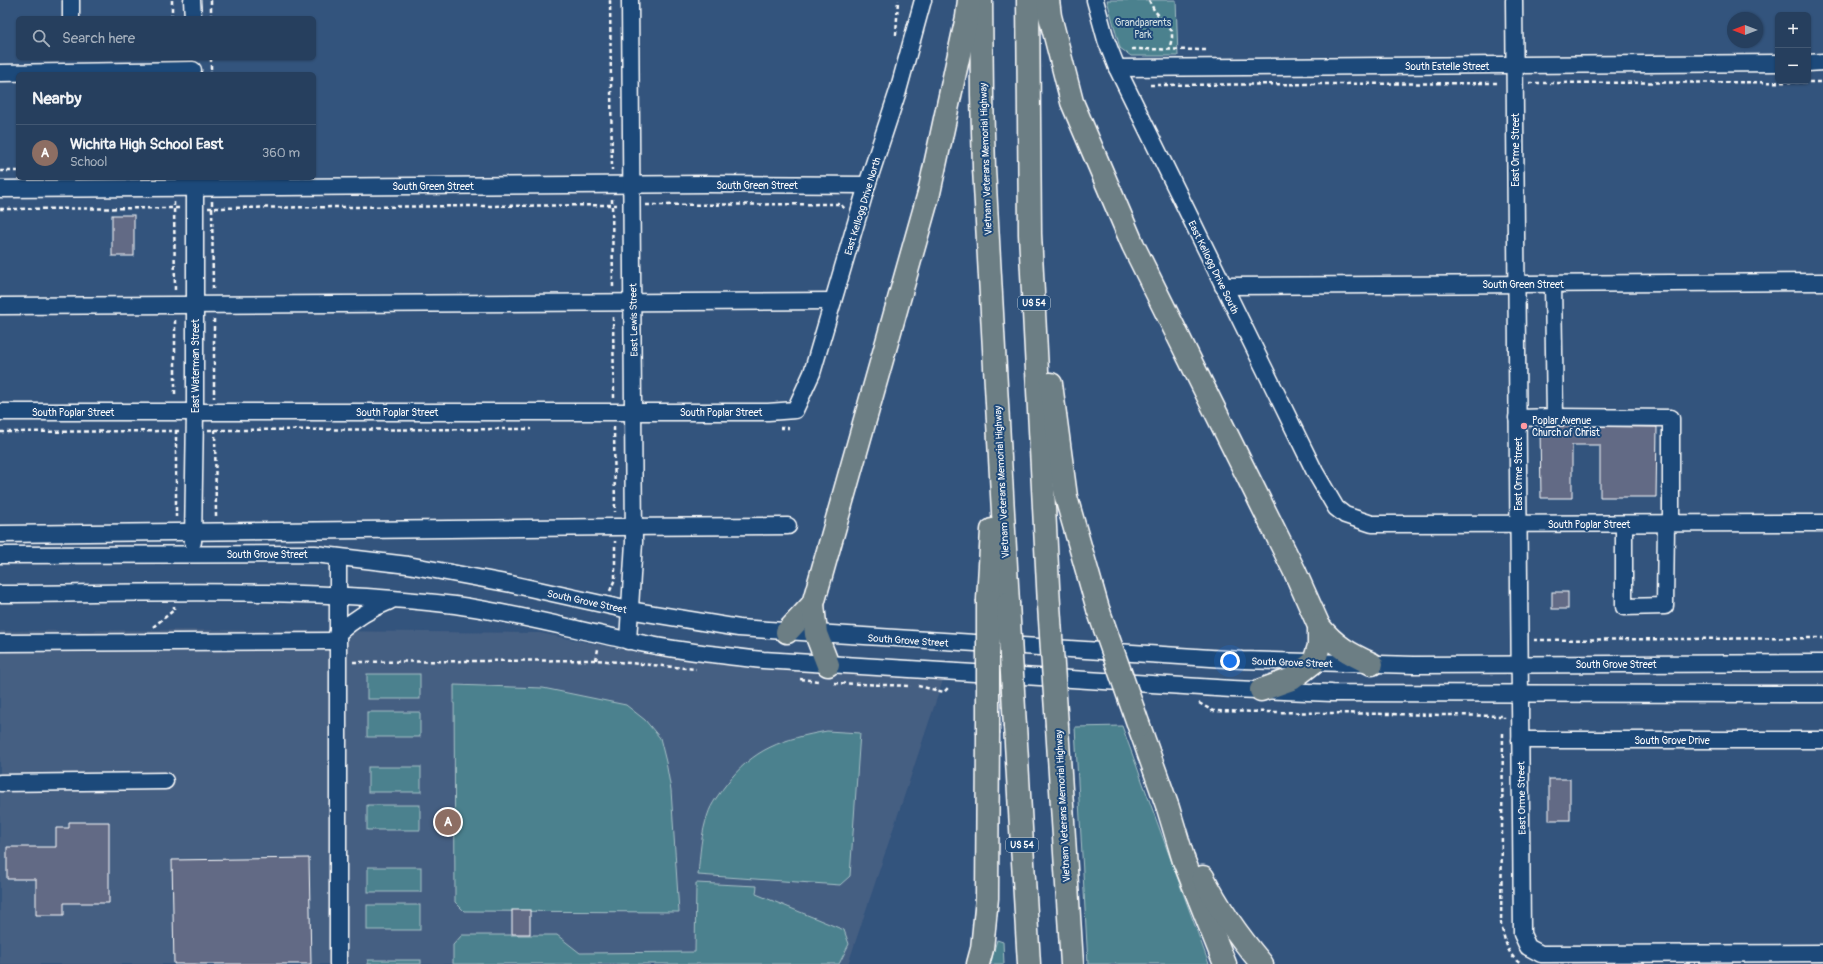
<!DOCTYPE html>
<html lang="en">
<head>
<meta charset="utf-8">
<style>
	body { margin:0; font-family:Pangolin,sans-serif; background:#2e4664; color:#f1f3f6 }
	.controls { position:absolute; right:12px; top:12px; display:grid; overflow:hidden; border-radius:6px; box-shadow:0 1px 3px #0004 }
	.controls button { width:36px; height:36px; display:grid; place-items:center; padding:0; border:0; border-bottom:1px solid #425873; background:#263f5e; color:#f1f3f6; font:20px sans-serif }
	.compass { position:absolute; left:1727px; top:12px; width:36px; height:36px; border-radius:50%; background:#263f5e; box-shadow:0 1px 3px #0004; rotate:270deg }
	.you { position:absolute; left:1230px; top:661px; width:14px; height:14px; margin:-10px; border:3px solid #fff; border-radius:50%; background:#1a73e8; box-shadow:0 0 0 6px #1a73e833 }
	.badge { display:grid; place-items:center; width:26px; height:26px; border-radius:50%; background:#bca0f2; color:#fff; font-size:13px; font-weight:700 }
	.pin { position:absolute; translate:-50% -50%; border:2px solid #fff; box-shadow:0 1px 4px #0006 }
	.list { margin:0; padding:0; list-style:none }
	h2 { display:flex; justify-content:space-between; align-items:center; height:52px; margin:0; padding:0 16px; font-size:17px }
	h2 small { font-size:13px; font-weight:400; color:#a4afbc }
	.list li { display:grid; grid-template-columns:26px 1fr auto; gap:12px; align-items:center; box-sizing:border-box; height:56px; padding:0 16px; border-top:1px solid #425873 }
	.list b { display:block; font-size:15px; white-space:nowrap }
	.list p { margin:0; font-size:13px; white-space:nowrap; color:#a4afbc }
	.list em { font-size:13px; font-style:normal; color:#a4afbc }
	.icon { flex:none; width:22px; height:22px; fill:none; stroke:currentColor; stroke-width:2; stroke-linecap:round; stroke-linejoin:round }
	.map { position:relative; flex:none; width:1823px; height:964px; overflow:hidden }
	.search { position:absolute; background:#263f5e; box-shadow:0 1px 3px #0004; left:16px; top:16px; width:300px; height:44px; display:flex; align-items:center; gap:10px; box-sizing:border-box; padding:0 14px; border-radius:6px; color:#a4afbc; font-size:15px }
	.panel { position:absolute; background:#263f5e; box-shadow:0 1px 3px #0004; left:16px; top:72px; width:300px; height:108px; border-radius:6px }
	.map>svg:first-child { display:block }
	.built { fill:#455e82 }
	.green { fill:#4c818e; stroke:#a6c0c6 }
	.building { fill:#626b85; stroke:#fff }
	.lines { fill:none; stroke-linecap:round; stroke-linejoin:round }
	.minor-casing { stroke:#fff; stroke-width:19 }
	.highway-casing { stroke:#fff; stroke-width:25 }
	.path { stroke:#fff; stroke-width:2.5; stroke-dasharray:4 3; stroke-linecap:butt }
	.minor { stroke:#1f4a7a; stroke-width:16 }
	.highway { stroke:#6c7e84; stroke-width:22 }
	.highway-bridge-casing { stroke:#fff; stroke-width:25; stroke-linecap:butt }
	.highway-bridge { stroke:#6c7e84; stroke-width:22 }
	.poi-dot { fill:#ff9aa2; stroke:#1f4a7a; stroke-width:1.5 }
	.labels { text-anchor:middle; stroke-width:4; stroke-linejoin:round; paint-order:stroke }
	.shield { fill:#1f4a7a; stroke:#bcc9d7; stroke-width:1 }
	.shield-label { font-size:9px; font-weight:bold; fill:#fff }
	.park-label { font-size:10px; fill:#d2e0e3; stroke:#1f4a7a }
	.street-label { font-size:10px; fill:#fff; stroke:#1f4a7a }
	.poi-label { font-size:10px; fill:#fff; stroke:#1f4a7a; text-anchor:start }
</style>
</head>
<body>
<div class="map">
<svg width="1823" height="964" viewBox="0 0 1823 964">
	<rect width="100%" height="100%" fill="#33547d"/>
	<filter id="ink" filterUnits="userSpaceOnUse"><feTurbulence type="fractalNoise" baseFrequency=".025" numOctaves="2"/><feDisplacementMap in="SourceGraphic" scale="8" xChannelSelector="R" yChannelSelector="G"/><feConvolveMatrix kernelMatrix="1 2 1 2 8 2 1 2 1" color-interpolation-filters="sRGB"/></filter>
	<g filter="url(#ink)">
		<path class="built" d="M 189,630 L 540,633 L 656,656 L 763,669 L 943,680 L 848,964 L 0,964 L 0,631 Z"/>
		<g class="green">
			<path d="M 1107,0 L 1176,0 L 1178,56 L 1131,56 L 1120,48 Z"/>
			<rect x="367" y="674" width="53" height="25"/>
			<path d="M 454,685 L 543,688 L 626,705 L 645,720 L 660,738 L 666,762 L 671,790 L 679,912 L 464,911 L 455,902 Z"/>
			<rect x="367" y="712" width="53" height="25"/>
			<path d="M 1122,726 L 1209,964 L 1088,964 L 1075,727 Z"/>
			<path d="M 827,731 L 860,733 L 850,876 L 840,885 L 698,875 C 700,855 701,833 708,814 C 711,804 719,794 725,786 C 753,748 783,739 827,731 Z"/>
			<rect x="368" y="767" width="53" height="25"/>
			<rect x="367" y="805" width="53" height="25"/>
			<rect x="368" y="867" width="53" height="25"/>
			<path d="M 696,883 L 757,886 L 756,894 L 844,930 L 849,944 L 839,964 L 453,964 L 453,945 L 462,935 L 557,935 L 580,953 L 695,952 Z"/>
			<rect x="367" y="905" width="53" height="25"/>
			<path d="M 997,940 L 1003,942 L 1004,964 L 990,964 Z"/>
			<rect x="368" y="960" width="53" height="4"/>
		</g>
		<g class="building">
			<rect x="112" y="215" width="22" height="41"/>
			<path d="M 1555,426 L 1657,427 L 1656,497 L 1600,497 L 1600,445 L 1572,445 L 1572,498 L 1541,498 L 1540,427 Z"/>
			<rect x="1552" y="592" width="16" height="17"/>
			<rect x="1549" y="779" width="21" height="41"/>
			<path d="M 69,822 L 109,822 L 109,903 L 64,903 L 64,915 L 36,915 L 36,879 L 7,879 L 7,847 L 56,847 L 56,828 L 69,828 Z"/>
			<path d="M 309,858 L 311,964 L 174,964 L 172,860 Z"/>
			<rect x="512" y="910" width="18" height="24"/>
		</g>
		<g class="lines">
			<g class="minor-casing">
				<g id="minor">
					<path d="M 192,0 L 193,18"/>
					<path d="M 1095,0 L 1106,40 L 1117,68 L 1315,472 L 1336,508 L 1345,515 L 1372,524 L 1823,523"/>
					<path d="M 1514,0 L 1522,934 L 1528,947 L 1541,954 L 1823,953"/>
					<path d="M 71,18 L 71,0"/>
					<path d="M 1808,63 L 1823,62"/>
					<path d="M 1117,68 L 1778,63"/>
					<path d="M 0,73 L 193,70"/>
					<path d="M 0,189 L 708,184 L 867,185"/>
					<path d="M 1223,286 L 1823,282"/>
					<path d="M 0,306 L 833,301"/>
					<path d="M 0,412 L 768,412 L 795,410 L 812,373 L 867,185 L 898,91 L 923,0"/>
					<path d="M 1555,417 L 1671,418 L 1671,523"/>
					<path d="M 1517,418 L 1555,417 L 1553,284"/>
					<path d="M 1624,524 L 1624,607 L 1665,606 L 1666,523"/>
					<path d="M 0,534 L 615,527 L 788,526"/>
					<path d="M 193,542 L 195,412 L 195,178"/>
					<path d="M 0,555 L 315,554 L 408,565 L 511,584 L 629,610 L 739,628 L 1242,660 L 1414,665 L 1823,663"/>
					<path d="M 0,594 C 151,593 305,587 455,605 C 513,613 569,628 626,640 C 671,650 717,655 763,660 L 1232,689 L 1332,693 L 1823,694"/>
					<path d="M 337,634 C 354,619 369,609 390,601"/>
					<path d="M 628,641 L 634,542 L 630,0"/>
					<path d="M 0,643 L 337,641"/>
					<path d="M 1520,740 L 1823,740"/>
					<path d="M 0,783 L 165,781"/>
					<path d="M 338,964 L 338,557"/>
				</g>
			</g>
			<g class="highway-casing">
				<g id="highway">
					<path d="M 981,0 L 982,96 L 984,168 L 1008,603"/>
					<path d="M 1028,0 L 1030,234 L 1049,605"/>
					<path d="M 1048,0 L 1050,16 L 1072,102 L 1133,245 L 1295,572 L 1319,626 L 1319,646 L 1314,662 L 1292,679 L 1261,690"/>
					<path d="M 1051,384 L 1066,497 L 1098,609"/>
					<path d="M 988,600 L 992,530"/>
					<path d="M 1319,626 C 1335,646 1350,654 1372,664"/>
					<path d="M 787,632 L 813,604"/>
					<path d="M 828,665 L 816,634 L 813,604 L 929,193 L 967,17 L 969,0"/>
					<path d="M 1015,726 L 1029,964"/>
					<path d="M 1057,726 L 1072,964"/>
					<path d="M 1139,726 L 1168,808 L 1184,861 L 1225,964"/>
					<path d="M 1203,877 C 1219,909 1239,937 1262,964"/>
					<path d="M 978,964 L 982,949 L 987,898 L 988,734"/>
				</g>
			</g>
			<g class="path">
				<path d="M 172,0 L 172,18"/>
				<path d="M 211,0 L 211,18"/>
				<path d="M 610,0 L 612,170"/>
				<path d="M 1149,0 L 1154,10 L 1172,31 L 1172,38 L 1169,50"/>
				<path d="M 896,35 L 898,0"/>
				<path d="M 1132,49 L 1208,50"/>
				<path d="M 211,58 L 211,74"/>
				<path d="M 1529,83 L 1823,82"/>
				<path d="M 1150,85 L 1500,83"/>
				<path d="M 0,171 L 18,171"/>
				<path d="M 612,199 L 613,288"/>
				<path d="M 212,201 L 213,290"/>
				<path d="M 174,202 L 175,291"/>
				<path d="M 646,205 L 840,204 L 845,209"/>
				<path d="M 208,208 L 617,205"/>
				<path d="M 0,209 L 181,208"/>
				<path d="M 613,317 L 614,398"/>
				<path d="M 214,319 L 214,398"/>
				<path d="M 175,320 L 175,397"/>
				<path d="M 614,427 L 615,512"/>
				<path d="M 780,428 L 789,428"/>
				<path d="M 215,429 L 216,516"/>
				<path d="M 176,430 L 176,517"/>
				<path d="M 208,430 L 531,429"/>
				<path d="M 0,432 L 179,431"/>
				<path d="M 610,591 L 615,579 L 615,541"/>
				<path d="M 153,627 L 174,610 L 174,606"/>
				<path d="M 1534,640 L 1823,638"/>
				<path d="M 596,660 L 598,649"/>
				<path d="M 353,662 L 596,660 L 696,669"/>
				<path d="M 800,679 L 819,681"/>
				<path d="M 834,683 L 911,686"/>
				<path d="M 918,686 L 944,692 L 949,687"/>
				<path d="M 1199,703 L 1213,711 L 1504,716 L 1504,718"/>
				<path d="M 1503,733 L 1501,925 C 1505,940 1507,955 1521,964"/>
			</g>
			<use href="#minor" class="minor"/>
			<use href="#highway" class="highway"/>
			<g class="highway-bridge-casing">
				<g id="highway-bridge">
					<path d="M 988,600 L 988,734"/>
					<path d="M 1008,603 L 1015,726"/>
					<path d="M 1049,605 L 1057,726"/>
					<path d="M 1098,609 L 1139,726"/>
				</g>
			</g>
			<use href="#highway-bridge" class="highway-bridge"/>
		</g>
	</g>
	<circle class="poi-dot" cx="1524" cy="426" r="4"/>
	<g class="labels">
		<g class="shield">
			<rect x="1018" y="296" width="32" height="14" rx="3"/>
			<rect x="1006" y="838" width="32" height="14" rx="3"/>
		</g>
		<g class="shield-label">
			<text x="1034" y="306">US 54</text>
			<text x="1022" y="848">US 54</text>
		</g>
		<g class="park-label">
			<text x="1143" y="26">Grandparents<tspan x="1143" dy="12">Park</tspan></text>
		</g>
		<g class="street-label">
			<text x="1447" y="70">South Estelle Street</text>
			<text transform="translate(1515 150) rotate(-90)" y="4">East Orme Street</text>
			<text transform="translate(985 159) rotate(-92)" y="4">Vietnam Veterans Memorial Highway</text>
			<text x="757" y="189">South Green Street</text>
			<text x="433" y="190">South Green Street</text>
			<text transform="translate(862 206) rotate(-73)" y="4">East Kellogg Drive North</text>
			<text transform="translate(1214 267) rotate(64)" y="4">East Kellogg Drive South</text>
			<text x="1523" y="288">South Green Street</text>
			<text transform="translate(633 320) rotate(-91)" y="4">East Lewis Street</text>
			<text transform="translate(195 366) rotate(-90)" y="4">East Waterman Street</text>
			<text x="73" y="416">South Poplar Street</text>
			<text x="397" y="416">South Poplar Street</text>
			<text x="721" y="416">South Poplar Street</text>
			<text transform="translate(1518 474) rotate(-90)" y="4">East Orme Street</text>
			<text transform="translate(1001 482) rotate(-93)" y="4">Vietnam Veterans Memorial Highway</text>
			<text x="1589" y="528">South Poplar Street</text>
			<text x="267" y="558">South Grove Street</text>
			<text transform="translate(587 601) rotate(12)" y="4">South Grove Street</text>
			<text transform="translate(908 640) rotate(4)" y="4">South Grove Street</text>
			<text transform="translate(1292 662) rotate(2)" y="4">South Grove Street</text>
			<text x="1616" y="668">South Grove Street</text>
			<text x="1672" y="744">South Grove Drive</text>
			<text transform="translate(1521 798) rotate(-91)" y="4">East Orme Street</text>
			<text transform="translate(1062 806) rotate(-93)" y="4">Vietnam Veterans Memorial Highway</text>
		</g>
		<g class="poi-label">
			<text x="1532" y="424">Poplar Avenue<tspan x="1532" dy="12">Church of Christ</tspan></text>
		</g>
	</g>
</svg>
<div class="controls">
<button>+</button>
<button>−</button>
</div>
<svg class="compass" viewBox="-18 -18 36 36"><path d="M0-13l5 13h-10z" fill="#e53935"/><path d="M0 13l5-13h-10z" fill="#a4afbc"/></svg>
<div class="you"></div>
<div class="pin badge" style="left:448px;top:822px;background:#8d6e63">A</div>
<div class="search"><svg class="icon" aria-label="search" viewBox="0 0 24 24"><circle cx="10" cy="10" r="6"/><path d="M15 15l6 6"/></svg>Search here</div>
<section class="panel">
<h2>Nearby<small></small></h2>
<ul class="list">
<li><span class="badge" style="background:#8d6e63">A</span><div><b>Wichita High School East</b><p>School</p></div><em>360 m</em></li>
</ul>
</section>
</div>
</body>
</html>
